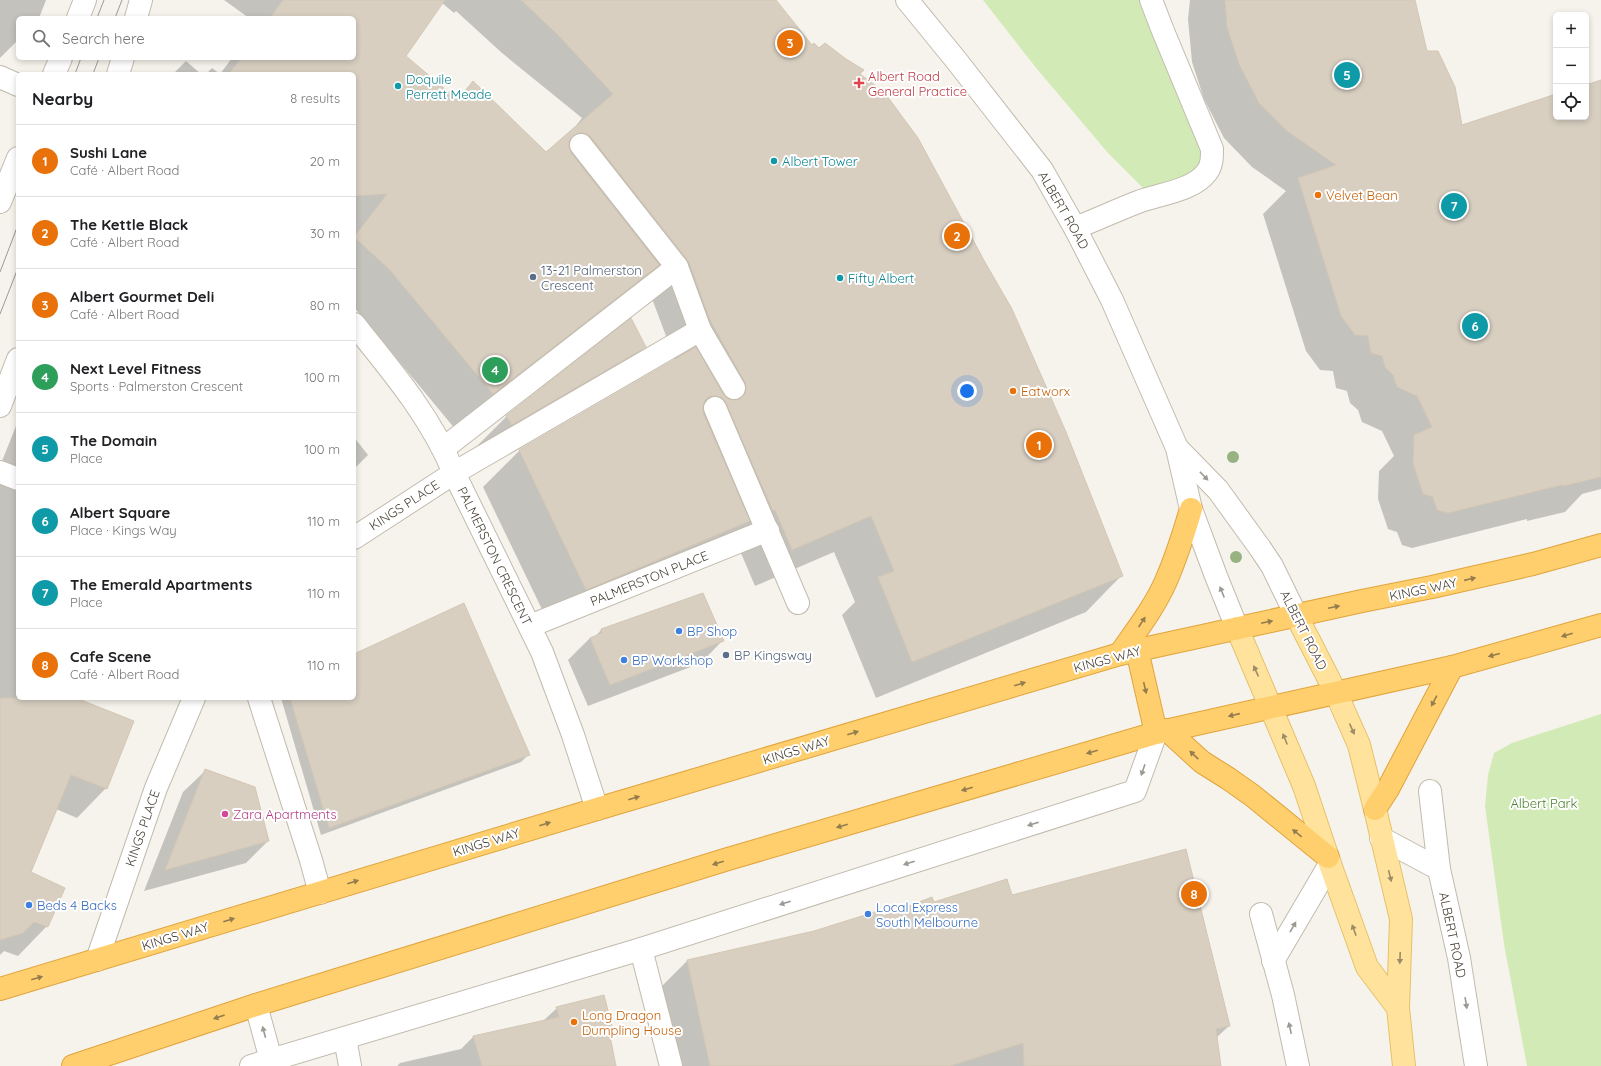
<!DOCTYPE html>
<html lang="en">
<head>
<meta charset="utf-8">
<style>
	body { margin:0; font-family:Quicksand,sans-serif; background:#f2f2f2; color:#202124 }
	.controls { position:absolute; right:12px; top:12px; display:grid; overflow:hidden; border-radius:6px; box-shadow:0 2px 6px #0003 }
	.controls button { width:36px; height:36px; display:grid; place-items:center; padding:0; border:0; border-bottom:1px solid #e0e0e0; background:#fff; color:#202124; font:20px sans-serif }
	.you { position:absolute; left:967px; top:391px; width:14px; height:14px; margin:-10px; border:3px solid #fff; border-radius:50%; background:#1a73e8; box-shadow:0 0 0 6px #1a73e833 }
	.badge { display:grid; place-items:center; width:26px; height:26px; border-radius:50%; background:#fc3f1d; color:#fff; font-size:13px; font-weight:700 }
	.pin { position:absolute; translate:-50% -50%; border:2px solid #fff; box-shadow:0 1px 4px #0006 }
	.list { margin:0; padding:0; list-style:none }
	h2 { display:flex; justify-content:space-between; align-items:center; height:52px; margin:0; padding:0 16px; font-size:17px }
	h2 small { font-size:13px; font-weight:400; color:#757577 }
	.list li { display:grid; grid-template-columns:26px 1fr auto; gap:12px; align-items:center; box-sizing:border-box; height:72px; padding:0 16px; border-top:1px solid #e0e0e0 }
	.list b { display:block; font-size:15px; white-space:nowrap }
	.list p { margin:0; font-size:13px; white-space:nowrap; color:#757577 }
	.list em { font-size:13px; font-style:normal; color:#757577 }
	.icon { flex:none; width:22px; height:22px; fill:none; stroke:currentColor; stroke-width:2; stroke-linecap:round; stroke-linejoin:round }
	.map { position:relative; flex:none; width:1601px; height:1066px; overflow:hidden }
	.search { position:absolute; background:#fff; box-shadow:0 2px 6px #0003; left:16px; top:16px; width:340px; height:44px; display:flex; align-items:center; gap:10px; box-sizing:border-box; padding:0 14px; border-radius:6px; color:#757577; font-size:15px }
	.panel { position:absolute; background:#fff; box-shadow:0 2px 6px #0003; left:16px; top:72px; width:340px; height:628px; border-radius:6px }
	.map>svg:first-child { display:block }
	.green { fill:#d2eab5 }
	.shadow { fill:#0003; fill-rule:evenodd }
	.building { fill:#d8cfc1; stroke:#d3c7b4 }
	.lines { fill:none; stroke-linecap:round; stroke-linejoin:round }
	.minor-casing { stroke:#c2bbae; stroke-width:24 }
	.major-casing { stroke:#e6c16a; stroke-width:24 }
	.highway-casing { stroke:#e0a43c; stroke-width:24 }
	.minor { stroke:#fff; stroke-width:22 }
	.major { stroke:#ffe39c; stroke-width:22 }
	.highway { stroke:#ffcf6e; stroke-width:22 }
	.tram { stroke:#9a9a9a; stroke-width:1 }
	.tree { fill:#97b381 }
	.oneway { fill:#9c9892 }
	.oneway2 { fill:#937c4e }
	.oneway3 { fill:#9c8c66 }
	.health-dot { fill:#e0444e; stroke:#fff; stroke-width:1.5 }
	.culture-dot { fill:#0f9aa8; stroke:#fff; stroke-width:1.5 }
	.food-dot { fill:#e8710a; stroke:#fff; stroke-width:1.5 }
	.service-dot { fill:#5c6f8a; stroke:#fff; stroke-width:1.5 }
	.shop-dot { fill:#3f7fe0; stroke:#fff; stroke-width:1.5 }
	.hotel-dot { fill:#d1479c; stroke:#fff; stroke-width:1.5 }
	.labels { text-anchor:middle; stroke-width:4; stroke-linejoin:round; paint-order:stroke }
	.health-label { font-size:13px; fill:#be3a42; stroke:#fff; text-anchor:start }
	.culture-label { font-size:13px; fill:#0d838f; stroke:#fff; text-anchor:start }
	.food-label { font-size:13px; fill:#c56008; stroke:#fff; text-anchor:start }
	.street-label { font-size:13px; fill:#4b4439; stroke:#fff }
	.service-label { font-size:13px; fill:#4e5e75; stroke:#fff; text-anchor:start }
	.shop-label { font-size:13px; fill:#366cbe; stroke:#fff; text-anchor:start }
	.park-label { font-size:13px; fill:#4a7f2a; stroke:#fff }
	.hotel-label { font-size:13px; fill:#b23c85; stroke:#fff; text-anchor:start }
</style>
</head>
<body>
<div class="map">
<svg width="1601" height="1066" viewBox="0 0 1601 1066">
	<rect width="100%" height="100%" fill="#f6f3ec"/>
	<g class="green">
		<path d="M 983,0 L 1142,0 L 1203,151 L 1203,159 L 1189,177 L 1147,192 L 1108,153 L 1037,69 Z"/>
		<path d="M 1601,714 L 1601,1066 L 1527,1066 L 1504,944 L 1485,806 L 1488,775 L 1494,753 L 1512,743 Z"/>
	</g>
	<g class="shadow">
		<path d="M 0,0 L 46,0 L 39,18 L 18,18 L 18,40 L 0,58 Z"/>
		<path d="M 224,0 L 775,0 L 812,46 L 859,75 L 1122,575 L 1086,612 L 876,698 L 842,615 L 855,602 L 834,552 L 755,586 L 738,546 L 550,626 L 483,487 L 519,451 L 675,360 L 651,296 L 456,430 L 354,307 L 354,74 L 206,74 L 212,68 L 220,74 L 232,58 L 354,58 L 354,18 L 249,18 ZM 442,3 L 454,13 L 456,11 L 502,53 L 582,118 L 574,128 L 546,154 L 473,82 L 456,100 L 404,56 Z"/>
		<path d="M 1190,0 L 1414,0 L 1426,52 L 1461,126 L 1556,96 L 1556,117 L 1586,117 L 1586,86 L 1601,81 L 1601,489 L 1582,494 L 1565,512 L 1527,521 L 1527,519 L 1412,548 L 1402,545 L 1397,532 L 1388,529 L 1378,499 L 1379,471 L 1394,456 L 1382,431 L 1362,422 L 1358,410 L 1350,403 L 1347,391 L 1336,388 L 1333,371 L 1320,370 L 1306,351 L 1263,214 L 1286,191 L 1252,167 L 1224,138 L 1204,99 L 1192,62 L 1188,19 Z"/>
		<path d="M 186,61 L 201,74 L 173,74 Z"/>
		<path d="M 645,346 L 607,384 L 469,454 L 507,416 Z"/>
		<path d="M 18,421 L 18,698 L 74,698 L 106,788 L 77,818 L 56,809 L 30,873 L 47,926 L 18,956 L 4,951 L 0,955 L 0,466 Z"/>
		<path d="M 354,437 L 368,455 L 354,469 Z"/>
		<path d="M 601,630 L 722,641 L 701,663 L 588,706 L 568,660 L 590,638 L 595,637 Z"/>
		<path d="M 354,655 L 528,755 L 521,762 L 321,835 L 281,698 L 354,698 Z"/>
		<path d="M 205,771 L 268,841 L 246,863 L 144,891 L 183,792 Z"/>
		<path d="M 1011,896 L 1229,1026 L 1216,1038 L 1220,1066 L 661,1066 L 646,1002 L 687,961 L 882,917 L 934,903 Z"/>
		<path d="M 557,1008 L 612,1030 L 608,1033 L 615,1066 L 397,1066 L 400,1063 L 461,1049 L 473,1037 L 543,1021 Z"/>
	</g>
	<g class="building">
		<path d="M 283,0 L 445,0 L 406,56 L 458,100 L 473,81 L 546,152 L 613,94 L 556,33 L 521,0 L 776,0 L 812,45 L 814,43 L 819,48 L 825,43 L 846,59 L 864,70 L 860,74 L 884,92 L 918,138 L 986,264 L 1012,309 L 1066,432 L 1123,576 L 912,662 L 878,577 L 894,571 L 871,516 L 792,550 L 775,510 L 773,511 L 726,403 L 722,398 L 716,396 L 710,396 L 705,400 L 703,406 L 703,413 L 750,521 L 586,590 L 519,450 L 696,347 L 723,394 L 728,399 L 734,400 L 740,399 L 745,394 L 746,388 L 745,382 L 710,320 L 689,262 L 591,137 L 585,133 L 579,133 L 574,135 L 569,141 L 569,147 L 571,153 L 659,265 L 493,394 L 389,269 L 354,237 L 387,194 L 354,196 L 354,74 L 229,74 L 241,58 L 354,58 L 354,18 L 270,18 Z"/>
		<path d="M 1225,0 L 1415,0 L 1427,51 L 1438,51 L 1455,87 L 1462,125 L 1556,94 L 1556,117 L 1586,117 L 1586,85 L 1601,80 L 1601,477 L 1563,486 L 1562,485 L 1448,513 L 1437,510 L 1433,497 L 1423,494 L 1413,463 L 1414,435 L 1432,427 L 1417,396 L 1397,387 L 1393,375 L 1385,367 L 1382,356 L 1371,353 L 1368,336 L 1355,335 L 1341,316 L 1298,178 L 1336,165 L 1287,131 L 1259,103 L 1239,64 L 1227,27 Z"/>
		<path d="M 631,318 L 646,347 L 512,425 L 506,416 Z"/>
		<path d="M 703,593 L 724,641 L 610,685 L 590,638 L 602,633 L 601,629 Z"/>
		<path d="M 464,603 L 530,755 L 329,828 L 290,698 L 354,698 L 354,654 Z"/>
		<path d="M 0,698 L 76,698 L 134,721 L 107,789 L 71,775 L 31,872 L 65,888 L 48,927 L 34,922 L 23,933 L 0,940 Z"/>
		<path d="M 205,769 L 255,787 L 269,841 L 165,870 Z"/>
		<path d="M 1186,849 L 1230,1026 L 1216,1029 L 1221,1066 L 1024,1066 L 1023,1043 L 950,1066 L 710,1066 L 687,960 L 814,931 L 881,910 L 883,916 L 932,897 L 934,902 L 1007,879 L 1012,895 Z"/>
		<path d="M 604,995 L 613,1030 L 609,1031 L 616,1066 L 482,1066 L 473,1036 L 559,1017 L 556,1007 Z"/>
	</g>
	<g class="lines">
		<g class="minor-casing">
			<g id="minor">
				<path d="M 907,0 L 956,60 L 1042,170 L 1075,228 L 1112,300 L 1177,448 L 1191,509 L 1216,576 L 1237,628"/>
				<path d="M 78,18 L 85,0"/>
				<path d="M 136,18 L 141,0"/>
				<path d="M 54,74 L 61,58"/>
				<path d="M 118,74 L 123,58"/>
				<path d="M 0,77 L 18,85"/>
				<path d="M 581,145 L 677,267 L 700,330 L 734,388"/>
				<path d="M 0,202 L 18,158"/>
				<path d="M 1075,228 C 1096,220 1117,210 1138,202 C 1159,194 1193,191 1207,172 C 1212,165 1212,158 1212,149 L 1163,31 L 1151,0"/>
				<path d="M 354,324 C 392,371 431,417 454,473 L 542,652 L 573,735 L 597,809"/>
				<path d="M 0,406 L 18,359"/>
				<path d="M 715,408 L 798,603"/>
				<path d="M 444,448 L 677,267"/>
				<path d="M 1178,449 L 1218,490 L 1260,548 L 1272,566 L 1296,615"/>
				<path d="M 0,472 L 18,479"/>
				<path d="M 354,538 L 454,473 L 700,330"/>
				<path d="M 530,626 L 768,530"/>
				<path d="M 259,698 L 311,860 L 320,893"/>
				<path d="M 1430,791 L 1439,869 L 1459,958 L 1476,1066"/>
				<path d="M 1381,838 L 1439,869"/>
				<path d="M 1261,914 L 1283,995 L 1298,1066"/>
				<path d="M 641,949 L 671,1066"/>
				<path d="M 97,960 L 156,788 L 194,698"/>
				<path d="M 1273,961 L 1330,864"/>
				<path d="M 256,1005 L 271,1060"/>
				<path d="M 345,1038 L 350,1066"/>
				<path d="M 251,1066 L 641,949 L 1135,791 L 1156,733"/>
			</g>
		</g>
		<g class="major-casing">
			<g id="major">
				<path d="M 1296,615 L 1336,693 L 1359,745 L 1375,809 L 1401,919 L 1398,1008 L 1404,1066"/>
				<path d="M 1237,628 L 1304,786 L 1330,864 L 1367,967 L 1398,1008"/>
			</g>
		</g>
		<g class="highway-casing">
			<g id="highway">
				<path d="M 1137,650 L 1156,733"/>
				<path d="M 1120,654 C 1136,631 1154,608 1166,581 C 1176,558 1184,533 1191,509"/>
				<path d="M 1167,730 L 1202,762 L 1229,779 L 1253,796 L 1328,857"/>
				<path d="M 1375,809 L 1388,789 L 1452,667"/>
				<path d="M 0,989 L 597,809 L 1120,654 L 1362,601 L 1432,587 L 1533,564 L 1601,545"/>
				<path d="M 73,1066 L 256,1005 L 728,859 L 1156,733 L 1452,667 L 1601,625"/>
			</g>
		</g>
		<use href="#minor" class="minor"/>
		<use href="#major" class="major"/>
		<use href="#highway" class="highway"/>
		<g class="tram">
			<path d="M 97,18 L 104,0"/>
			<path d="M 115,18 L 122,0"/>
			<path d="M 75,74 L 81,58"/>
			<path d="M 93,74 L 99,58"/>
			<path d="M 0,272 L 18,225"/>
			<path d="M 0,314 L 18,268"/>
		</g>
	</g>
	<g class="tree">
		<circle cx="1233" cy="457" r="6"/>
		<circle cx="1236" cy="557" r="6"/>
	</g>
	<defs><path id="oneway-solid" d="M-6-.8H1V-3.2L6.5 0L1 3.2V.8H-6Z"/></defs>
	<g class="oneway">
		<use href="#oneway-solid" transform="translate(1204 476) rotate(46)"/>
		<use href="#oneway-solid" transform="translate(1222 592) rotate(-112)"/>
		<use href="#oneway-solid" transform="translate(1143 770) rotate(109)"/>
		<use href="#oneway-solid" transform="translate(1033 824) rotate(162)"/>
		<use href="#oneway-solid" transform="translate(909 863) rotate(162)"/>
		<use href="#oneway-solid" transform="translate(785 903) rotate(162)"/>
		<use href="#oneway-solid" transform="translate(1293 927) rotate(-60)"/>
		<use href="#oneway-solid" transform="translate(1466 1003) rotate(81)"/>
		<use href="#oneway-solid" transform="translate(1290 1028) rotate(-102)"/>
		<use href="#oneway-solid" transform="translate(264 1032) rotate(-105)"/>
	</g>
	<g class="oneway2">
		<use href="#oneway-solid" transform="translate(1470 579) rotate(-13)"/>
		<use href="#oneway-solid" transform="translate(1334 607) rotate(-12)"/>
		<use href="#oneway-solid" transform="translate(1142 622) rotate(-56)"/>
		<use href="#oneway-solid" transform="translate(1267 622) rotate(-12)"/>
		<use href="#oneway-solid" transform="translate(1567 635) rotate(164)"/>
		<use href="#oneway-solid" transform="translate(1494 655) rotate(165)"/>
		<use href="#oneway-solid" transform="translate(1020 684) rotate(-17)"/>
		<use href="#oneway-solid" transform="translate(1145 688) rotate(77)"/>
		<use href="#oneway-solid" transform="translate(1434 701) rotate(118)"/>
		<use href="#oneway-solid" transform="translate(1234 715) rotate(167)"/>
		<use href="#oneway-solid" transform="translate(853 733) rotate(-17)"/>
		<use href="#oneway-solid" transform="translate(1092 752) rotate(164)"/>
		<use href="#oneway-solid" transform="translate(1194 755) rotate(-137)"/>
		<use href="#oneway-solid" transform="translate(967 789) rotate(164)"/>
		<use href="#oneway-solid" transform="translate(634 798) rotate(-16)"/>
		<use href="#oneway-solid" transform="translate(545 824) rotate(-17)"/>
		<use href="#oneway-solid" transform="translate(842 826) rotate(164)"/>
		<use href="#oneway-solid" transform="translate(1297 833) rotate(-141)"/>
		<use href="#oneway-solid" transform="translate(718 863) rotate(163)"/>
		<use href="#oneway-solid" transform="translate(353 882) rotate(-17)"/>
		<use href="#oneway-solid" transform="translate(229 920) rotate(-17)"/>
		<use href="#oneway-solid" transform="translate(37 978) rotate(-16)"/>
		<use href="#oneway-solid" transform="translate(219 1017) rotate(161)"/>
	</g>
	<g class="oneway3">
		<use href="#oneway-solid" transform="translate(1256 671) rotate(-114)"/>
		<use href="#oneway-solid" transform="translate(1352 729) rotate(66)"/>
		<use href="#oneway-solid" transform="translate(1285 739) rotate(-112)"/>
		<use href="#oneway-solid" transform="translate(1390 876) rotate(76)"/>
		<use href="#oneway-solid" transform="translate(1354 930) rotate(-110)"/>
		<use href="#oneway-solid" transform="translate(1400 958) rotate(92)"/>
	</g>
	<path class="health-dot" d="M857 77h4v4h4v4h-4v4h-4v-4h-4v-4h4z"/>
	<g class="culture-dot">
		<circle cx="398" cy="86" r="4"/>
		<circle cx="774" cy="161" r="4"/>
		<circle cx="840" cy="278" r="4"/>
	</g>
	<g class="food-dot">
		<circle cx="1318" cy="195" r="4"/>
		<circle cx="1013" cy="391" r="4"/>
		<circle cx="574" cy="1022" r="4"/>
	</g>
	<g class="service-dot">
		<circle cx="533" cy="277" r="4"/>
		<circle cx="726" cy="655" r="4"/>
	</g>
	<g class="shop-dot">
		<circle cx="679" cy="631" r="4"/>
		<circle cx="624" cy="660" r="4"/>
		<circle cx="29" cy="905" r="4"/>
		<circle cx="868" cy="914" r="4"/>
	</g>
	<circle class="hotel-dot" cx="225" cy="814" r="4"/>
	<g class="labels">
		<g class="health-label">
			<text x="868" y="81">Albert Road<tspan x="868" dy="15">General Practice</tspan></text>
		</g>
		<g class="culture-label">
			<text x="406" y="84">Doquile<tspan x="406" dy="15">Perrett Meade</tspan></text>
			<text x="782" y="166">Albert Tower</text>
			<text x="848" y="283">Fifty Albert</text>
		</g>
		<g class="food-label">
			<text x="1326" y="200">Velvet Bean</text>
			<text x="1021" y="396">Eatworx</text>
			<text x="582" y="1020">Long Dragon<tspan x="582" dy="15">Dumpling House</tspan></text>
		</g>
		<g class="street-label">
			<text transform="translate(1064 210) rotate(60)" y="5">ALBERT ROAD</text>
			<text transform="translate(404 505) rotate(-33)" y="5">KINGS PLACE</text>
			<text transform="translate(495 556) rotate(64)" y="5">PALMERSTON CRESCENT</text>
			<text transform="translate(649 578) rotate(-22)" y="5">PALMERSTON PLACE</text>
			<text transform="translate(1423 589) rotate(-12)" y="5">KINGS WAY</text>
			<text transform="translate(1304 630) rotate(63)" y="5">ALBERT ROAD</text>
			<text transform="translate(1107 659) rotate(-15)" y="5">KINGS WAY</text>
			<text transform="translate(796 750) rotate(-17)" y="5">KINGS WAY</text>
			<text transform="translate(142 828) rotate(-71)" y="5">KINGS PLACE</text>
			<text transform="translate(486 842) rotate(-17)" y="5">KINGS WAY</text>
			<text transform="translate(1453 935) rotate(78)" y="5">ALBERT ROAD</text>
			<text transform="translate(175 936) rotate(-17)" y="5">KINGS WAY</text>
		</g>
		<g class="service-label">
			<text x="541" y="275">13-21 Palmerston<tspan x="541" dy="15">Crescent</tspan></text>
			<text x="734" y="660">BP Kingsway</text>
		</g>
		<g class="shop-label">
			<text x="687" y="636">BP Shop</text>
			<text x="632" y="665">BP Workshop</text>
			<text x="37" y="910">Beds 4 Backs</text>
			<text x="876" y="912">Local Express<tspan x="876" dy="15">South Melbourne</tspan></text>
		</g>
		<g class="park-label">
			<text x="1544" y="808">Albert Park</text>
		</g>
		<g class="hotel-label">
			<text x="233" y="819">Zara Apartments</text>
		</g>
	</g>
</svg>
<div class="controls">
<button>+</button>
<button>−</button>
<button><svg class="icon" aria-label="locate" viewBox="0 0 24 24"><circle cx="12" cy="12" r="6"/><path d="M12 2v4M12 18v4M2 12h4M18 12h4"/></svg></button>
</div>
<div class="you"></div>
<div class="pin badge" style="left:1039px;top:445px;background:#e8710a">1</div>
<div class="pin badge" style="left:957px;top:236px;background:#e8710a">2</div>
<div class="pin badge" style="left:790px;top:43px;background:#e8710a">3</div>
<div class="pin badge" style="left:495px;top:370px;background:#2e9e5b">4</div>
<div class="pin badge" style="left:1347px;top:75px;background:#0f9aa8">5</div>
<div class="pin badge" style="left:1475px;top:326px;background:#0f9aa8">6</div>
<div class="pin badge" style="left:1454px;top:206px;background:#0f9aa8">7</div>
<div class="pin badge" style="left:1194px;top:894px;background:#e8710a">8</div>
<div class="search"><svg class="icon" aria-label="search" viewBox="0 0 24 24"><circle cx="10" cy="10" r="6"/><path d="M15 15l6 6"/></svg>Search here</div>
<section class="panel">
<h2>Nearby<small>8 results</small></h2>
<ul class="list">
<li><span class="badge" style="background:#e8710a">1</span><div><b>Sushi Lane</b><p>Café · Albert Road</p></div><em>20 m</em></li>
<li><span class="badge" style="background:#e8710a">2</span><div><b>The Kettle Black</b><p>Café · Albert Road</p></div><em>30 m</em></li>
<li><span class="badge" style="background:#e8710a">3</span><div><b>Albert Gourmet Deli</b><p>Café · Albert Road</p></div><em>80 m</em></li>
<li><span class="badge" style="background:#2e9e5b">4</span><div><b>Next Level Fitness</b><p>Sports · Palmerston Crescent</p></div><em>100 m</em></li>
<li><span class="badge" style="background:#0f9aa8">5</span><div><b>The Domain</b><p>Place</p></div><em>100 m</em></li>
<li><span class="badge" style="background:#0f9aa8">6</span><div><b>Albert Square</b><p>Place · Kings Way</p></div><em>110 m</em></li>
<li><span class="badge" style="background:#0f9aa8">7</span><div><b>The Emerald Apartments</b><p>Place</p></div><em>110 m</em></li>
<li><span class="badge" style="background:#e8710a">8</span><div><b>Cafe Scene</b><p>Café · Albert Road</p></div><em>110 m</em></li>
</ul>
</section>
</div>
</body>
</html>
